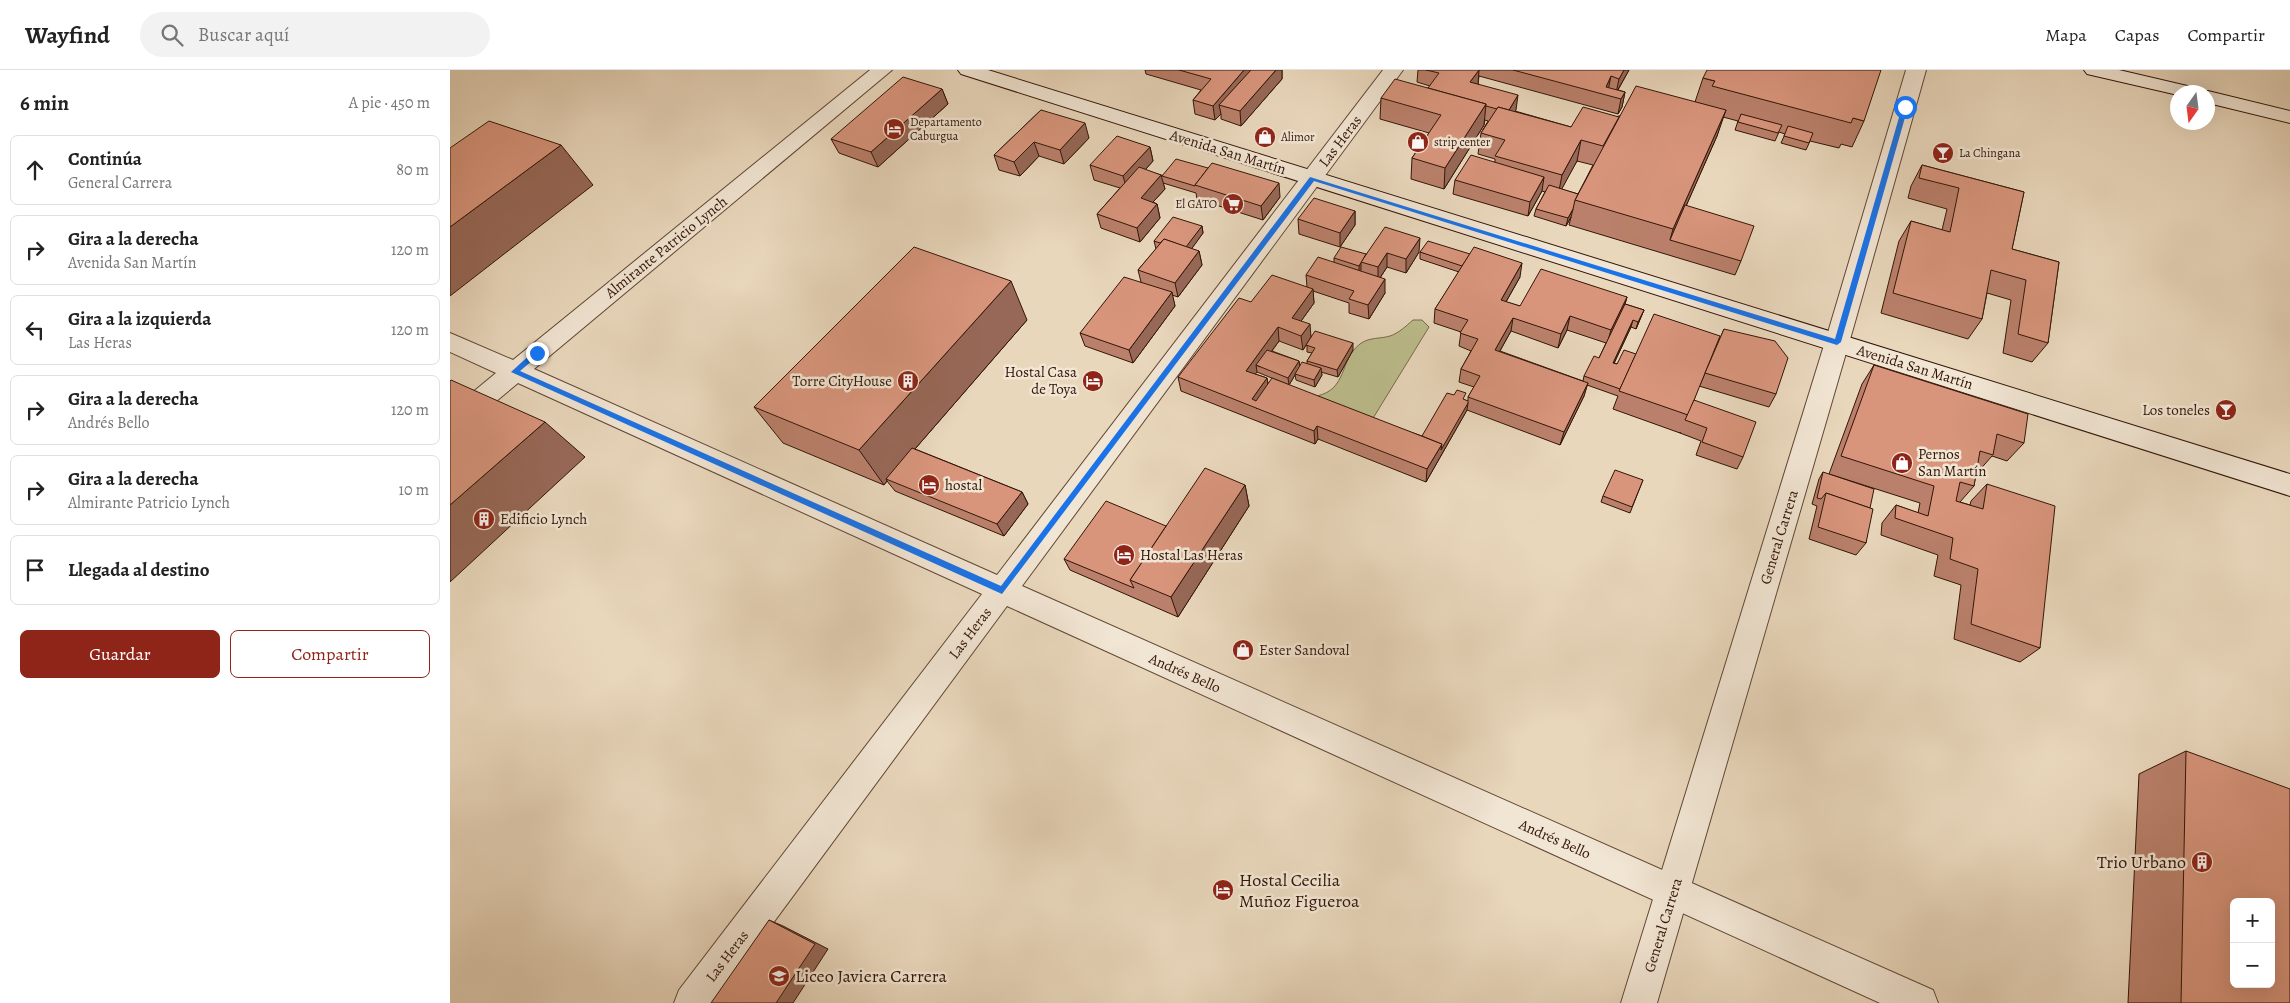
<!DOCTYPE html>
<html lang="es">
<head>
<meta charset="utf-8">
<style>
	body { margin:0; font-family:Alegreya,serif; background:#f2f2f2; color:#222 }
	.controls { position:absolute; right:15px; bottom:15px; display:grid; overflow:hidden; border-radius:8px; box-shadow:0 5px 20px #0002 }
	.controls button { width:45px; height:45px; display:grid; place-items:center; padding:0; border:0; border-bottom:1px solid #e0e0e0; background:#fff; color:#222; font:25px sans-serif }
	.compass { position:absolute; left:1720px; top:15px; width:45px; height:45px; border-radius:50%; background:#fff; box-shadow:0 5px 20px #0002; rotate:194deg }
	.stop { position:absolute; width:15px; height:15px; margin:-11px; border:4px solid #1a73e8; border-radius:50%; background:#fff }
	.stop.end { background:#1a73e8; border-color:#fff; box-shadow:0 1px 5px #0008 }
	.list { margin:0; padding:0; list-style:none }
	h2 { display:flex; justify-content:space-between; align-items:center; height:65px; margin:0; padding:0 20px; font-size:21px }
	h2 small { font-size:16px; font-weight:400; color:#767676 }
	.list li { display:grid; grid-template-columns:32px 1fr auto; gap:15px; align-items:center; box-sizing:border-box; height:70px; margin:0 10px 10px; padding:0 10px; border:1px solid #e0e0e0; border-radius:8px }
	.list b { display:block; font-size:19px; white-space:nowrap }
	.list p { margin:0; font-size:16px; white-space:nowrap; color:#767676 }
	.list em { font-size:16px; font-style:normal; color:#767676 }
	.actions { display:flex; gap:10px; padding:15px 20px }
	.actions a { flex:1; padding:11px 0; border:1px solid #8f2418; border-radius:8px; text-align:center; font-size:18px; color:#8f2418 }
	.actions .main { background:#8f2418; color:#fff }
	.icon { flex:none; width:28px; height:28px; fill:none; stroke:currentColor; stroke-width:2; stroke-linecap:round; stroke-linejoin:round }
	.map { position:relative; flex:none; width:1840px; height:933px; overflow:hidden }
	header { display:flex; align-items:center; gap:30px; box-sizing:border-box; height:70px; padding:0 25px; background:#fff; border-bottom:1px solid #e0e0e0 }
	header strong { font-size:24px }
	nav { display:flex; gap:28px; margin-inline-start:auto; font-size:18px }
	.search { width:350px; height:45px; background:#f2f2f2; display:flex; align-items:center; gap:12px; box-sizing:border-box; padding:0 18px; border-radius:28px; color:#767676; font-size:19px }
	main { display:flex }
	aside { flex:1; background:#fff }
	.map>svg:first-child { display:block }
	.green { fill:#bcbd8c; stroke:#78694a }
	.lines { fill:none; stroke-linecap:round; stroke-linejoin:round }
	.minor-casing { stroke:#604634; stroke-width:2 }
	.tertiary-casing { stroke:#604634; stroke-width:2 }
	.secondary-casing { stroke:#331507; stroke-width:2 }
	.minor { fill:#f1e5d3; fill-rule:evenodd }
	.tertiary { fill:#f1e5d3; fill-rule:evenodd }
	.secondary { fill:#f1e5d3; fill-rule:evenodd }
	.wall { fill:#ba806b; stroke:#331507; fill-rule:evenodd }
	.shaded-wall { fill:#976857; stroke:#331507 }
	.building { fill:#d8957c; stroke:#331507; fill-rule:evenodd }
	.route { fill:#1a73e8 }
	.labels { text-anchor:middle; stroke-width:5; stroke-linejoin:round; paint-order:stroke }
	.far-poi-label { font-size:12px; fill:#331507; stroke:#f1e5d3; text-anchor:start }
	.street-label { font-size:15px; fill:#331507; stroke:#f1e5d3 }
	.poi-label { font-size:15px; fill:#331507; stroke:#f1e5d3; text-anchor:start }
	.near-poi-label { font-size:18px; fill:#331507; stroke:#f1e5d3; text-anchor:start }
</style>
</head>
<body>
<header>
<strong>Wayfind</strong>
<div class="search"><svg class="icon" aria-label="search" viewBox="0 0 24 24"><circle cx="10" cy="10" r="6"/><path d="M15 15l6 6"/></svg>Buscar aquí</div>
<nav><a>Mapa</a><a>Capas</a><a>Compartir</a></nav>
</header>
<main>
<aside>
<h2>6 min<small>A pie · 450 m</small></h2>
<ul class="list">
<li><svg class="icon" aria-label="ahead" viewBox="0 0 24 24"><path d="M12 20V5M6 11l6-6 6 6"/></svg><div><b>Continúa</b><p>General Carrera</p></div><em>80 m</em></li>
<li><svg class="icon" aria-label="right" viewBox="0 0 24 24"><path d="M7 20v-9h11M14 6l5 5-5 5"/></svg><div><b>Gira a la derecha</b><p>Avenida San Martín</p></div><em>120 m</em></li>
<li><svg class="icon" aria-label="left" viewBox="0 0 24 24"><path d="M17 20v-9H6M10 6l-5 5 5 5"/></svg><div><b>Gira a la izquierda</b><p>Las Heras</p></div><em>120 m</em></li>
<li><svg class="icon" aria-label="right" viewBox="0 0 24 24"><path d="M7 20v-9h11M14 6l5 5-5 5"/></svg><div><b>Gira a la derecha</b><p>Andrés Bello</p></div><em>120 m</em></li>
<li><svg class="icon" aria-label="right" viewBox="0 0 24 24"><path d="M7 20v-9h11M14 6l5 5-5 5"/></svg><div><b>Gira a la derecha</b><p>Almirante Patricio Lynch</p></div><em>10 m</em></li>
<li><svg class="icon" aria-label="arrive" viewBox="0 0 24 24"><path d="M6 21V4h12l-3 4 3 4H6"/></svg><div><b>Llegada al destino</b></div></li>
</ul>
<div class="actions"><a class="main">Guardar</a><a>Compartir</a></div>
</aside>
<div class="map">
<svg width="1840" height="933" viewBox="0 0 1840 933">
	<rect width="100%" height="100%" fill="#e9d7bc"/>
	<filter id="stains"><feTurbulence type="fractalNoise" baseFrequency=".004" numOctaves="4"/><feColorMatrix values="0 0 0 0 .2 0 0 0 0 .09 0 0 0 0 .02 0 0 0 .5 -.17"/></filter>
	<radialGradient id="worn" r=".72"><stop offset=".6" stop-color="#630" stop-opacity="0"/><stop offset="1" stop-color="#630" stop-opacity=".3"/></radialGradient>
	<path class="green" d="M 963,250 L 972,250 L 979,257 L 917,358 L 867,326 C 898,319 889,290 910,274 C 919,267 930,269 940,266 C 949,263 956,256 963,250 Z"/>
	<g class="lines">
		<g class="minor-casing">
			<path id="minor" d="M 420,0 L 442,0 L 84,299 L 547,505 L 933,0 L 953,0 L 572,516 L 1483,920 L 1488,933 L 1430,933 L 557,536 L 264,933 L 224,933 L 229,920 L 532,524 L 68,313 L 9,362 L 0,365 L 0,341 L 46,303 L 0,282 L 0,263 L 63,290 Z"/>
		</g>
		<g class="tertiary-casing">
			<path id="tertiary" d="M 1456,0 L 1476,0 L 1403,259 L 1207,933 L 1171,933 L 1379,259 Z"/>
		</g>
		<g class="secondary-casing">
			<g id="secondary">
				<path d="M 508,0 L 538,0 L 1840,404 L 1840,426 L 511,4 Z"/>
				<path d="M 1634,0 L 1669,0 L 1746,18 L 1749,22 L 1728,22 L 1728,25 L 1637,4 Z"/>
				<path d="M 1758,21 L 1840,41 L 1840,53 L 1758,33 L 1758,22 L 1752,22 Z"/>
			</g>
		</g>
		<use href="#minor" class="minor"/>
		<use href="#tertiary" class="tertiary"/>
		<use href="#secondary" class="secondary"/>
	</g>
	<g class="wall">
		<path d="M 695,0 L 832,0 L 832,9 L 791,56 L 771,49 L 771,44 L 765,50 L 745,44 L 743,30 L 751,20 L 696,4 Z"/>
		<path d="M 968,0 L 1179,0 L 1168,20 L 1175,22 L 1172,37 L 1168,44 L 1029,6 L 1028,14 L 1066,40 L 1065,41 L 1121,57 L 1169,46 L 1245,32 L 1253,8 L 1414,51 L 1402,77 L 1391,74 L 1389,78 L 1360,71 L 1356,80 L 1331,73 L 1335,64 L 1329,62 L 1325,71 L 1285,60 L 1288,51 L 1273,47 L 1267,66 L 1236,136 L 1291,191 L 1285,205 L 1119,155 L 1121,147 L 1116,156 L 1084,146 L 1086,139 L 1095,122 L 1092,121 L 1078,146 L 1003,124 L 1005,110 L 1045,92 L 1045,89 L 1028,84 L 1031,63 L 1038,51 L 1035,50 L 1034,55 L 994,119 L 961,109 L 962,88 L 979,63 L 930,49 L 931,28 L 978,18 L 980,16 L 967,12 ZM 1127,91 L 1143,95 L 1128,124 L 1111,119 Z"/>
		<path d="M 492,19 L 498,34 L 428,97 L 389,83 L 381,69 Z"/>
		<path d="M 591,40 L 639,68 L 614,94 L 589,86 L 570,106 L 549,100 L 544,85 Z"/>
		<path d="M 700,77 L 703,91 L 695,100 L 711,105 L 830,127 L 813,150 L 747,129 L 746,123 L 713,113 L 715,119 L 703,132 L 707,134 L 710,148 L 690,172 L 651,158 L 647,144 L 670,118 L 644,110 L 640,95 Z"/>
		<path d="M 1472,95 L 1574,122 L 1562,179 L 1609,192 L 1598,273 L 1582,292 L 1553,283 L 1561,230 L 1537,223 L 1532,249 L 1518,269 L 1431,243 L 1449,171 L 1461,151 L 1492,160 L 1497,139 L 1458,128 L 1461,116 Z"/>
		<path d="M 905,141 L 905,155 L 890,177 L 849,164 L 848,149 Z"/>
		<path d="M 752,156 L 753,163 L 741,179 L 749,181 L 752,195 L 728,227 L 722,225 L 725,236 L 683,293 L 635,276 L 630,263 L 691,212 L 688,200 L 706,179 L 704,171 Z"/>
		<path d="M 969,182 L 956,203 L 937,197 L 930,208 L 935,223 L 919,249 L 899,243 L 899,233 L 863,221 L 864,233 L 851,251 L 861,266 L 903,280 L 888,307 L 871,302 L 872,305 L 865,317 L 846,310 L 845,305 L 839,315 L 807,302 L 805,304 L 817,308 L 818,313 L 972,366 L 1015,330 L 1018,331 L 1018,327 L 1024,317 L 1009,312 L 1011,299 L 1021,281 L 1009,276 L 1011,262 L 984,253 L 985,239 L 1009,202 L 970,189 L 970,182 L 1070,207 L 1056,232 L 1070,236 L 1177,227 L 1175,234 L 1194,240 L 1191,247 L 1186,259 L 1181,257 L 1164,293 L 1250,315 L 1274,259 L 1326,324 L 1319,337 L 1249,316 L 1244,330 L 1293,387 L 1287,399 L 1246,385 L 1251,371 L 1230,363 L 1230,362 L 1230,363 L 1163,339 L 1168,326 L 1137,315 L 1134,326 L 1110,375 L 1017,340 L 976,412 L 868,369 L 865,374 L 731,321 L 728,307 L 801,232 L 857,217 L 856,205 L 884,193 L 884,188 L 916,184 ZM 1117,260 L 1156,273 L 1149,288 L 1134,306 L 1133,311 L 1050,281 L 1061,261 L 1108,278 ZM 829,271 L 853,280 L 857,274 L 857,282 L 862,283 L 857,291 L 857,294 L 850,296 L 849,291 L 822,281 Z"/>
		<path d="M 577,250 L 465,379 L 572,422 L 578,434 L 554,466 L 445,421 L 437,411 L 434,415 L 333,373 L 304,337 Z"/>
		<path d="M 1424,295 L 1574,373 L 1557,391 L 1542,386 L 1527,403 L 1526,403 L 1524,416 L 1510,432 L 1520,435 L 1521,431 L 1537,414 L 1590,578 L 1570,592 L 1504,569 L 1511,515 L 1484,506 L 1488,485 L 1431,465 L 1432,453 L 1446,435 L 1468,443 L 1470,433 L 1379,404 L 1412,314 Z"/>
		<path d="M 1373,402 L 1420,438 L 1416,473 L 1406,485 L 1359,469 L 1367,436 L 1362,434 L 1369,409 Z"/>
		<path d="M 1193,410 L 1180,443 L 1151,432 L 1153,426 Z"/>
		<path d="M 795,415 L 799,436 L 728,547 L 620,500 L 614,489 L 716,456 Z"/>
		<path d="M 1736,681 L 1840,933 L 1678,933 L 1689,704 Z"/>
	</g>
	<g class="shaded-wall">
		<path d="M 794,0 L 804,0 L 769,35 L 771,44 L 765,50 L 763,36 Z"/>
		<path d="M 826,0 L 832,0 L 832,9 L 791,56 L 790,41 Z"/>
		<path d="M 1029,0 L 1028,15 L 1020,12 Z"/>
		<path d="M 1174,0 L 1179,0 L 1166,23 L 1169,9 Z"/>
		<path d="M 1161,6 L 1158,21 L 1156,17 Z"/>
		<path d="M 492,19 L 498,34 L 428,97 L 421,82 Z"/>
		<path d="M 1175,22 L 1172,37 L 1168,44 L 1171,29 Z"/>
		<path d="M 1068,25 L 1066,40 L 1056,56 L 1058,42 Z"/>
		<path d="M 1036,34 L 1034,55 L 994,119 L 995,98 Z"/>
		<path d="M 1276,40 L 1267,66 L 1221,170 L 1220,170 L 1223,159 Z"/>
		<path d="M 635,53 L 639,68 L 614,94 L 610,80 Z"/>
		<path d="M 1131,70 L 1127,91 L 1108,126 L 1112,105 Z"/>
		<path d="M 584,72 L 589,86 L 570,106 L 564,92 Z"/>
		<path d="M 111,75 L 143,115 L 0,226 L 0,157 Z"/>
		<path d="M 700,77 L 703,91 L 677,120 L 673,106 Z"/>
		<path d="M 711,105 L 715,119 L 694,142 L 691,128 Z"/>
		<path d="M 1094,107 L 1092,121 L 1078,146 L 1080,132 Z"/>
		<path d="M 829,113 L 830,127 L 813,150 L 811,136 Z"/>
		<path d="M 707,134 L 710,148 L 690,172 L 687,158 Z"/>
		<path d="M 1123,139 L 1121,147 L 1116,156 L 1118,148 Z"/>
		<path d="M 905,141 L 905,155 L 890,177 L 890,163 Z"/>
		<path d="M 752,156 L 753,163 L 735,188 L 733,180 Z"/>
		<path d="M 970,168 L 969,182 L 956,203 L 956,189 Z"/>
		<path d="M 749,181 L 752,195 L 728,227 L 725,213 Z"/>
		<path d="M 937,183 L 937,197 L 928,211 L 928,197 Z"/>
		<path d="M 911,192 L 911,200 L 909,203 L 909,196 Z"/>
		<path d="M 1072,193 L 1070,207 L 1049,244 L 1051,230 Z"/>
		<path d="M 935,209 L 935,223 L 919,249 L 918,235 Z"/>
		<path d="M 561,211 L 577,250 L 438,410 L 436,409 L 437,411 L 434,415 L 409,380 Z"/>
		<path d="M 863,219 L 864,233 L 844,261 L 842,248 Z"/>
		<path d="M 722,222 L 725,236 L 683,293 L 679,280 Z"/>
		<path d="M 1177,227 L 1173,241 L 1157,274 L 1161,260 Z"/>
		<path d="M 1194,240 L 1191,247 L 1186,259 L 1188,252 Z"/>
		<path d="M 1120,246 L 1117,260 L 1108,278 L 1111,264 Z"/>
		<path d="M 1063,248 L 1061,261 L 1043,293 L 1045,280 Z"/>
		<path d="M 1183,250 L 1181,257 L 1161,300 L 1163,293 Z"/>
		<path d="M 860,254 L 861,267 L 853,280 L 851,266 Z"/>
		<path d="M 828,257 L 829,271 L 810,297 L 806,295 L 807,302 L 798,314 L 796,301 Z"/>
		<path d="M 903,273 L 903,280 L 888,307 L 887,300 Z"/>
		<path d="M 849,291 L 850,298 L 845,304 L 845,305 L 839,315 L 838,308 Z"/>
		<path d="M 871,298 L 872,305 L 865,317 L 864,310 Z"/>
		<path d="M 817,308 L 819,322 L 807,339 L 802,329 Z"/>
		<path d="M 1138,313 L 1134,326 L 1110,375 L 1114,362 Z"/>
		<path d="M 1018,333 L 1017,340 L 976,412 L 977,399 L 992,374 Z"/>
		<path d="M 95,352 L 135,387 L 0,512 L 0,435 Z"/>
		<path d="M 867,356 L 868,369 L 865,374 L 864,361 Z"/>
		<path d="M 795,415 L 799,436 L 728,547 L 721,527 Z"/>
		<path d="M 572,422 L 578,434 L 554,466 L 547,454 Z"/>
		<path d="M 319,850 L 333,856 L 378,879 L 343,933 L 326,933 Z"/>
	</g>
	<g class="building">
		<path d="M 729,0 L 794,0 L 763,36 L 743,30 L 761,9 Z"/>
		<path d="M 801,0 L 826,0 L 790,41 L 769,35 Z"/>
		<path d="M 976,0 L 1029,0 L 1020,12 L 1068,25 L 1059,40 L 1048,37 L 1047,39 L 1036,36 L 1036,34 L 978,18 L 989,3 Z"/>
		<path d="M 1063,0 L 1174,0 L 1169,9 L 1161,6 L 1156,17 L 1175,22 L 1171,29 Z"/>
		<path d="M 1257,0 L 1431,0 L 1414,51 L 1403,48 L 1401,53 L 1262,16 L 1265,11 L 1253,8 Z"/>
		<path d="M 453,7 L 492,19 L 421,82 L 381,69 Z"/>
		<path d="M 945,9 L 1036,34 L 995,98 L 962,88 L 991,45 L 931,28 Z"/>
		<path d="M 1186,16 L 1276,40 L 1223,159 L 1125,130 Z"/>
		<path d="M 1048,37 L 1121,57 L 1133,37 L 1169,47 L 1153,76 L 1131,70 L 1112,105 L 1045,86 L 1055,70 L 1031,63 Z"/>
		<path d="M 591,40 L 635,53 L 610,80 L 584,72 L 564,92 L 544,85 Z"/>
		<path d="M 1291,44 L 1332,55 L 1328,63 L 1288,52 Z"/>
		<path d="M 39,51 L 111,75 L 0,157 L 0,78 Z"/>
		<path d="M 1338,56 L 1363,63 L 1359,73 L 1334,66 Z"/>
		<path d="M 667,66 L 700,77 L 673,106 L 640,95 Z"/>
		<path d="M 1021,85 L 1094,107 L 1080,132 L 1005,110 Z"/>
		<path d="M 726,89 L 758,98 L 745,115 L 745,116 L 712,106 Z"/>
		<path d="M 762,93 L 829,113 L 811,136 L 745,115 Z"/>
		<path d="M 1472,95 L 1574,122 L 1562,179 L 1609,192 L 1598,273 L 1568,264 L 1576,210 L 1541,200 L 1532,249 L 1443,223 L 1461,151 L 1500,162 L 1509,118 L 1469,108 Z"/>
		<path d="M 689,97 L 711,105 L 691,128 L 707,134 L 687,158 L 647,144 Z"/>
		<path d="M 1099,115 L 1128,124 L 1125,130 L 1123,139 L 1118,148 L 1086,139 Z"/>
		<path d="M 864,128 L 905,141 L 890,163 L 848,149 Z"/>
		<path d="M 1235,135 L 1304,156 L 1291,191 L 1220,170 Z"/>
		<path d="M 723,147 L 752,156 L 736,177 L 714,169 L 710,173 L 704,171 Z"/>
		<path d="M 935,157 L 970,168 L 956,189 L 937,183 L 928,197 L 911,192 Z"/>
		<path d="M 714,169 L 749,181 L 725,213 L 688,200 Z"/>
		<path d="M 978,171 L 1020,184 L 1012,196 L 970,182 Z"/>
		<path d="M 464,177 L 561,211 L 409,380 L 304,337 Z"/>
		<path d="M 891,177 L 916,184 L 909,196 L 884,188 Z"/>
		<path d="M 1024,177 L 1072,193 L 1051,230 L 1070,236 L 1091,199 L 1177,227 L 1161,260 L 1120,246 L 1111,264 L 1063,248 L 1045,280 L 1138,313 L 1114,362 L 1018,327 L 1030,306 L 1011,299 L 1028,269 L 1010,263 L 1018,250 L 985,239 Z"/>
		<path d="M 868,187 L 935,209 L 918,235 L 899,229 L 904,221 L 856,205 Z"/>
		<path d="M 822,205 L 863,219 L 842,248 L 860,254 L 851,266 L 828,257 L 796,301 L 817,308 L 802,329 L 806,331 L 822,308 L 992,374 L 977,399 L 867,356 L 864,361 L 728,307 L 789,228 L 801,232 Z"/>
		<path d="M 674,207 L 722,222 L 679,280 L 630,263 Z"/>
		<path d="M 1175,234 L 1194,240 L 1188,252 L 1183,250 L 1163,293 L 1167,294 L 1174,280 L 1186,284 L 1170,319 L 1134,306 L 1144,286 L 1149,288 Z"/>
		<path d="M 1204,244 L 1270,266 L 1238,345 L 1169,321 Z"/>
		<path d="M 1274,259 L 1325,271 L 1338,288 L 1326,324 L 1255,303 Z"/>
		<path d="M 865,261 L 903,273 L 887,300 L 857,291 L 865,278 L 856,275 Z"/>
		<path d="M 817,280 L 849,291 L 838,308 L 806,295 Z"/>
		<path d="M 852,292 L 871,298 L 864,310 L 845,304 Z"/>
		<path d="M 1424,295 L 1578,344 L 1574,373 L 1547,364 L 1543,385 L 1530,381 L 1524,416 L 1510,412 L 1506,431 L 1533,439 L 1537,414 L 1605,436 L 1590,578 L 1521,554 L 1528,499 L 1500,489 L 1503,468 L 1445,448 L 1446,435 L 1478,446 L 1484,416 L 1391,386 Z"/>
		<path d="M 1,310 L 95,352 L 0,435 L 0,311 Z"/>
		<path d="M 1007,320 L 1016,323 L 1013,329 L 1018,331 L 1018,333 L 991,380 L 992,374 L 972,366 L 997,323 L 1004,325 Z"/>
		<path d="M 1244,330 L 1306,352 L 1293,387 L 1252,372 L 1257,358 L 1235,350 Z"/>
		<path d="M 462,378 L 572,422 L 547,454 L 436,409 Z"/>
		<path d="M 755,398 L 795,415 L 721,527 L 680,510 Z"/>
		<path d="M 1165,400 L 1193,410 L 1182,437 L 1153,426 Z"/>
		<path d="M 1373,402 L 1424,419 L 1420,438 L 1376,423 L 1371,429 L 1367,428 Z"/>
		<path d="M 1376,423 L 1423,439 L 1416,473 L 1368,457 Z"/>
		<path d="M 656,431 L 716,456 L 680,510 L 684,518 L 614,489 Z"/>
		<path d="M 1736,681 L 1840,719 L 1840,933 L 1731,933 ZM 1784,832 L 1821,832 L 1821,914 L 1784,914 Z"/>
		<path d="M 319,850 L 365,874 L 326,933 L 261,933 Z"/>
	</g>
	<path class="route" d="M 1455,35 L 1458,37 L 1391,272 L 1387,275 L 864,111 L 552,524 L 61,302 L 84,281 L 89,281 L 89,285 L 70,301 L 551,516 L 860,107 L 1385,269 L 1452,37 Z"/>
	<defs>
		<g id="hotel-disc" transform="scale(1.125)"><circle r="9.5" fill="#8f2418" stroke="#f1e5d3"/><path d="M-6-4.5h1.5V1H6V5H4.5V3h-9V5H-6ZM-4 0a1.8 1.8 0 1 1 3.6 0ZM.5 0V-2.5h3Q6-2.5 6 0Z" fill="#fff"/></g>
		<g id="shop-disc" transform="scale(1.125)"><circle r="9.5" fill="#8f2418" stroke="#f1e5d3"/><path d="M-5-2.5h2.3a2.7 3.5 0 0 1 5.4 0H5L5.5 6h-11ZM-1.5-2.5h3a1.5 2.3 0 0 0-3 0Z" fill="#fff"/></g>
		<g id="bar-disc" transform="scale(1.125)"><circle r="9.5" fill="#8f2418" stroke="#f1e5d3"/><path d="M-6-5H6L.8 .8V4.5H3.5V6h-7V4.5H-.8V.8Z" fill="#fff"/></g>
		<g id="supermarket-disc" transform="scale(1.125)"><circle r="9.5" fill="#8f2418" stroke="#f1e5d3"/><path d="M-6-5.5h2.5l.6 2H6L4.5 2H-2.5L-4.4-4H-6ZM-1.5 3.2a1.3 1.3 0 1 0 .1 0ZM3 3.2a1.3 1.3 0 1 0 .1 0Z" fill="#fff"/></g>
		<g id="building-disc" transform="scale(1.125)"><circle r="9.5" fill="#8f2418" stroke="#f1e5d3"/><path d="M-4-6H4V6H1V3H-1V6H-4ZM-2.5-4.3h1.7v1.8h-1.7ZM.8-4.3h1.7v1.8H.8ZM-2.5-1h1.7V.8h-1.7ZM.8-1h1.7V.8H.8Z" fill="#fff"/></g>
		<g id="school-disc" transform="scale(1.125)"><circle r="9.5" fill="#8f2418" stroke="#f1e5d3"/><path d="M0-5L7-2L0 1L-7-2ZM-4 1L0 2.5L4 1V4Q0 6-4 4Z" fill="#fff"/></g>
	</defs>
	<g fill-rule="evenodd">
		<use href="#hotel-disc" x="444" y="59"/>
		<use href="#shop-disc" x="815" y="67"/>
		<use href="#shop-disc" x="968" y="72"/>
		<use href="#bar-disc" x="1493" y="83"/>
		<use href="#supermarket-disc" x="783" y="134"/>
		<use href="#building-disc" x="458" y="311"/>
		<use href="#hotel-disc" x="643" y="311"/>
		<use href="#bar-disc" x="1776" y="340"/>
		<use href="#shop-disc" x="1452" y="393"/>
		<use href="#hotel-disc" x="479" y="415"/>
		<use href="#building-disc" x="34" y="449"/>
		<use href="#hotel-disc" x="674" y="485"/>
		<use href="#shop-disc" x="793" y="580"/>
		<use href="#building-disc" x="1752" y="792"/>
		<use href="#hotel-disc" x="773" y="820"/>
		<use href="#school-disc" x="329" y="906"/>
	</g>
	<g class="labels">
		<g class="far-poi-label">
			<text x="460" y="56">Departamento<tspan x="460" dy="14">Caburgua</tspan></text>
			<text x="831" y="71">Alimor</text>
			<text x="984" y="76">strip center</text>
			<text x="1509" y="87">La Chingana</text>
			<text x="767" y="138" text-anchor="end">El GATO</text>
		</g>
		<g class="street-label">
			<text transform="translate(890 71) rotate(-53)" y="5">Las Heras</text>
			<text transform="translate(778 82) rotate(17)" y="5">Avenida San Martín</text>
			<text transform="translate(216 177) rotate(-39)" y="5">Almirante Patricio Lynch</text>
			<text transform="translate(1465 297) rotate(17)" y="5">Avenida San Martín</text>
			<text transform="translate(1329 467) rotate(-73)" y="5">General Carrera</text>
			<text transform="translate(520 563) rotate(-53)" y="5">Las Heras</text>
			<text transform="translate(735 603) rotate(24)" y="5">Andrés Bello</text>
			<text transform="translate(1105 769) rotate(24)" y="5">Andrés Bello</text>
			<text transform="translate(1213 855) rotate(-73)" y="5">General Carrera</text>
			<text transform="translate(277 886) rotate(-53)" y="5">Las Heras</text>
		</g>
		<g class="poi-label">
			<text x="627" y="307" text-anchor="end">Hostal Casa<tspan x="627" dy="17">de Toya</tspan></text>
			<text x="442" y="316" text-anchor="end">Torre CityHouse</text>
			<text x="1760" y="345" text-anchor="end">Los toneles</text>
			<text x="1468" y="389">Pernos<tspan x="1468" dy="17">San Martín</tspan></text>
			<text x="495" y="420">hostal</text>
			<text x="50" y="454">Edificio Lynch</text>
			<text x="690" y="490">Hostal Las Heras</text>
			<text x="809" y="585">Ester Sandoval</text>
		</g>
		<g class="near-poi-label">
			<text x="1736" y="798" text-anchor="end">Trio Urbano</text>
			<text x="789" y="816">Hostal Cecilia<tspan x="789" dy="21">Muñoz Figueroa</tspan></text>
			<text x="345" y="912">Liceo Javiera Carrera</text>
		</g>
	</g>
	<rect width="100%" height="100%" filter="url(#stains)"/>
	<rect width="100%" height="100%" fill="url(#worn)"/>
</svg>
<div class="controls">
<button>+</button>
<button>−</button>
</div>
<svg class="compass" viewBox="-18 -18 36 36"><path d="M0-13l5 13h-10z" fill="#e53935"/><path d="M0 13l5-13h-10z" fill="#767676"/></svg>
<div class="stop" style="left:1455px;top:37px"></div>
<div class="stop end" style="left:87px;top:283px"></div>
</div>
</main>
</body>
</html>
